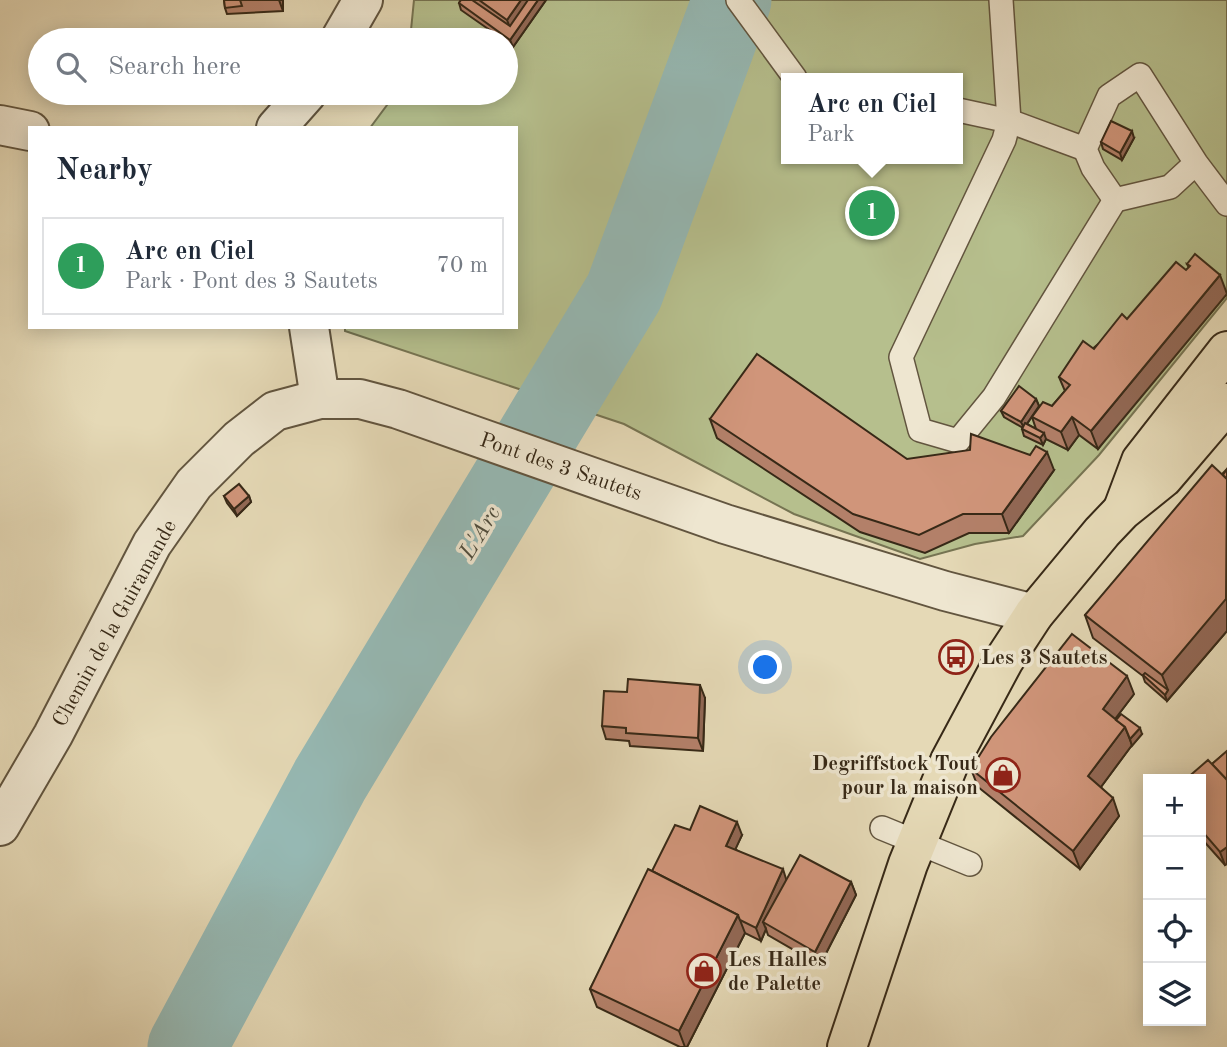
<!DOCTYPE html>
<html lang="en">
<head>
<meta charset="utf-8">
<style>
	body { margin:0; font-family:"Old Standard TT",serif; background:#f2f2f3; color:#1f2937 }
	.controls { position:absolute; right:21px; bottom:21px; display:grid; overflow:hidden; border-radius:0px; box-shadow:0 4px 18px #0003 }
	.controls button { width:63px; height:63px; display:grid; place-items:center; padding:0; border:0; border-bottom:2px solid #e0e1e3; background:#fff; color:#1f2937; font:35px sans-serif }
	.you { position:absolute; left:766px; top:668px; width:24px; height:24px; margin:-18px; border:5px solid #fff; border-radius:50%; background:#1a73e8; box-shadow:0 0 0 10px #1a73e833 }
	.badge { display:grid; place-items:center; width:46px; height:46px; border-radius:50%; background:#b45309; color:#fff; font-size:23px; font-weight:700 }
	.pin { position:absolute; translate:-50% -50%; border:4px solid #fff; box-shadow:0 2px 7px #0006 }
	.popup { position:absolute; left:781px; top:73px; width:182px; height:91px; box-sizing:border-box; display:grid; place-content:center; border-radius:0px; background:#fff; filter:drop-shadow(0 2px 5px #0005); font-size:23px; white-space:nowrap; color:#747a83 }
	.popup b { font-size:26px; color:#1f2937 }
	.popup::after { content:''; position:absolute; left:50%; top:100%; margin-left:-14px; border:14px solid transparent; border-top-color:#fff }
	.list { margin:0; padding:0; list-style:none }
	h2 { display:flex; justify-content:space-between; align-items:center; height:91px; margin:0; padding:0 28px; font-size:30px }
	h2 small { font-size:23px; font-weight:400; color:#747a83 }
	.list li { display:grid; grid-template-columns:46px 1fr auto; gap:21px; align-items:center; box-sizing:border-box; height:98px; margin:0 14px 14px; padding:0 14px; border:2px solid #e0e1e3; border-radius:0px }
	.list b { display:block; font-size:26px; white-space:nowrap }
	.list p { margin:0; font-size:23px; white-space:nowrap; color:#747a83 }
	.list em { font-size:23px; font-style:normal; color:#747a83 }
	.icon { flex:none; width:38px; height:38px; fill:none; stroke:currentColor; stroke-width:2; stroke-linecap:round; stroke-linejoin:round }
	.map { position:relative; flex:none; width:1227px; height:1047px; overflow:hidden }
	.search { position:absolute; background:#fff; box-shadow:0 4px 18px #0003; left:28px; top:28px; width:490px; height:77px; display:flex; align-items:center; gap:18px; box-sizing:border-box; padding:0 24px; border-radius:38px; color:#747a83; font-size:26px }
	.panel { position:absolute; background:#fff; box-shadow:0 4px 18px #0003; left:28px; top:126px; width:490px; height:203px; border-radius:0px }
	.map>svg:first-child { display:block }
	.park { fill:#b6bf8d; stroke:#767452; stroke-width:2; fill-rule:evenodd }
	.lines { fill:none; stroke-linecap:round; stroke-linejoin:round }
	.river { stroke:#96b9b4; stroke-width:79 }
	.service-casing { stroke:#62553f; stroke-width:26 }
	.minor-casing { stroke:#62553f; stroke-width:42 }
	.tertiary-casing { stroke:#62553f; stroke-width:42 }
	.primary-casing { stroke:#372917; stroke-width:42 }
	.service { stroke:#eee6d0; stroke-width:23 }
	.minor { stroke:#eee6d0; stroke-width:38 }
	.tertiary { stroke:#eee6d0; stroke-width:38 }
	.primary { stroke:#e5d9b6; stroke-width:38 }
	.wall { fill:#b38069; stroke:#372917; stroke-width:2 }
	.shaded-wall { fill:#926855; stroke:#372917; stroke-width:2 }
	.building { fill:#d0957a; stroke:#372917; stroke-width:2 }
	.labels { text-anchor:middle; stroke-width:7; stroke-linejoin:round; paint-order:stroke }
	.street-label { font-size:21px; fill:#372917; stroke:#eee6d0 }
	.poi-label { font-size:21px; font-weight:bold; fill:#372917; stroke:#eee6d0; text-anchor:start }
	.water-label { font-size:23px; font-style:italic; fill:#4f4d3e; stroke:#eee6d0 }
</style>
</head>
<body>
<div class="map">
<svg width="1227" height="1047" viewBox="0 0 1227 1047">
	<rect width="100%" height="100%" fill="#e5d9b6"/>
	<filter id="stains"><feTurbulence type="fractalNoise" baseFrequency=".00286" numOctaves="4"/><feColorMatrix values="0 0 0 0 .2 0 0 0 0 .09 0 0 0 0 .02 0 0 0 .5 -.17"/></filter>
	<radialGradient id="worn" r=".72"><stop offset=".6" stop-color="#630" stop-opacity="0"/><stop offset="1" stop-color="#630" stop-opacity=".3"/></radialGradient>
	<path class="park" d="M 414,0 L 1227,0 L 1227,298 L 1099,455 L 1023,536 L 975,544 L 920,559 L 794,514 L 624,424 L 345,331 L 345,327 L 516,327 L 516,128 L 370,128 L 396,93 L 506,93 L 506,40 L 410,40 ZM 786,78 L 958,78 L 958,159 L 786,159 Z"/>
	<g class="lines">
		<path class="river" d="M 187,1047 L 330,780 L 624,292 L 732,0"/>
		<g class="service-casing">
			<g id="service">
				<path d="M 738,0 L 795,78"/>
				<path d="M 1001,0 L 1009,121 L 1004,140 L 901,357 L 920,430 L 958,441 L 994,397 L 1115,200"/>
				<path d="M 958,110 L 1009,121 L 1085,149"/>
				<path d="M 1196,163 L 1170,187 L 1115,200 L 1093,168 L 1085,149 L 1109,96 L 1140,75 L 1196,163 L 1227,204"/>
				<path d="M 882,828 L 970,864"/>
			</g>
		</g>
		<g class="minor-casing">
			<g id="minor">
				<path d="M 340,40 L 363,0"/>
				<path d="M 0,125 L 30,131"/>
				<path d="M 276,128 L 307,93"/>
				<path d="M 309,327 L 320,399"/>
			</g>
		</g>
		<g class="tertiary-casing">
			<path id="tertiary" d="M 0,826 L 53,735 L 152,544 L 194,484 L 239,439 L 275,411 L 320,399 L 360,399 L 398,409 L 725,524 L 945,591 L 1034,614"/>
		</g>
		<g class="primary-casing">
			<g id="primary">
				<path d="M 1123,509 L 1141,461 L 1227,351"/>
				<path d="M 847,1047 L 908,864 L 950,761 L 1004,660 L 1034,614 L 1102,532 L 1122,511 L 1163,478 L 1227,403"/>
			</g>
		</g>
		<use href="#service" class="service"/>
		<use href="#minor" class="minor"/>
		<use href="#tertiary" class="tertiary"/>
		<use href="#primary" class="primary"/>
	</g>
	<g class="wall">
		<path d="M 224,0 L 283,0 L 283,11 L 227,14 L 225,8 Z"/>
		<path d="M 461,0 L 546,0 L 513,47 L 506,42 L 506,40 L 504,40 L 461,10 L 459,3 Z"/>
		<path d="M 1134,138 L 1122,160 L 1103,149 L 1101,142 Z"/>
		<path d="M 1187,264 L 1220,275 L 1098,449 L 1079,435 L 1068,450 L 1046,439 L 1043,445 L 1024,436 L 1022,429 L 1023,428 L 1004,417 L 1001,411 L 1036,399 L 1039,406 L 1027,424 L 1036,429 L 1032,417 L 1052,406 L 1065,391 L 1059,377 L 1186,270 L 1189,268 Z"/>
		<path d="M 710,419 L 907,459 L 1054,470 L 1009,533 L 969,533 L 925,553 L 860,532 L 717,438 Z"/>
		<path d="M 1227,469 L 1227,631 L 1167,701 L 1145,682 L 1143,676 L 1093,638 L 1085,615 Z"/>
		<path d="M 224,496 L 249,496 L 251,502 L 237,516 L 227,503 Z"/>
		<path d="M 1134,694 L 1115,719 L 1142,734 L 1132,745 L 1101,787 L 1119,816 L 1080,869 L 978,787 L 971,769 Z"/>
		<path d="M 705,698 L 703,751 L 630,746 L 629,741 L 606,739 L 602,726 Z"/>
		<path d="M 1227,751 L 1227,864 L 1225,865 L 1201,838 L 1201,779 L 1212,764 Z"/>
		<path d="M 690,830 L 742,835 L 735,849 L 786,880 L 851,882 L 856,895 L 820,965 L 768,935 L 766,929 L 761,941 L 745,933 L 687,1047 L 680,1047 L 597,1007 L 590,989 L 652,871 Z"/>
	</g>
	<g class="shaded-wall">
		<path d="M 279,0 L 283,0 L 283,11 Z"/>
		<path d="M 521,0 L 535,0 L 512,33 L 507,20 Z"/>
		<path d="M 538,0 L 546,0 L 513,47 L 510,40 Z"/>
		<path d="M 1132,131 L 1134,138 L 1122,160 L 1120,153 Z"/>
		<path d="M 1220,275 L 1227,294 L 1098,449 L 1091,431 Z"/>
		<path d="M 1036,399 L 1039,406 L 1024,428 L 1021,422 Z"/>
		<path d="M 1072,417 L 1079,435 L 1068,450 L 1061,432 Z"/>
		<path d="M 1044,433 L 1046,439 L 1043,445 L 1040,438 Z"/>
		<path d="M 1047,452 L 1054,470 L 1009,533 L 1002,514 Z"/>
		<path d="M 249,496 L 251,502 L 237,516 L 234,509 Z"/>
		<path d="M 1227,547 L 1227,631 L 1167,701 L 1165,695 L 1168,690 L 1162,675 Z"/>
		<path d="M 1127,676 L 1134,694 L 1109,727 L 1103,709 Z"/>
		<path d="M 700,685 L 705,698 L 703,751 L 698,738 Z"/>
		<path d="M 1125,727 L 1132,745 L 1095,795 L 1088,776 Z"/>
		<path d="M 1140,728 L 1142,734 L 1132,746 L 1130,739 Z"/>
		<path d="M 1113,798 L 1119,816 L 1080,869 L 1073,851 Z"/>
		<path d="M 737,822 L 742,835 L 731,859 L 726,846 Z"/>
		<path d="M 1227,847 L 1227,864 L 1225,865 L 1220,852 Z"/>
		<path d="M 783,869 L 787,882 L 763,922 L 766,929 L 761,941 L 756,928 Z"/>
		<path d="M 851,882 L 856,895 L 820,965 L 815,952 Z"/>
		<path d="M 738,915 L 745,933 L 687,1047 L 685,1047 L 679,1031 Z"/>
	</g>
	<g class="building">
		<path d="M 224,0 L 240,0 L 242,6 L 225,8 Z"/>
		<path d="M 461,0 L 472,0 L 510,26 L 528,0 L 538,0 L 510,40 L 459,3 Z"/>
		<path d="M 479,0 L 521,0 L 507,20 Z"/>
		<path d="M 1111,121 L 1132,131 L 1120,153 L 1101,142 Z"/>
		<path d="M 1195,254 L 1220,275 L 1091,431 L 1072,417 L 1061,432 L 1032,417 L 1043,402 L 1052,406 L 1070,385 L 1059,377 L 1083,341 L 1094,349 L 1122,314 L 1127,319 L 1176,262 L 1186,270 L 1190,266 L 1187,264 Z"/>
		<path d="M 757,354 L 907,459 L 970,450 L 971,434 L 1030,455 L 1036,446 L 1047,452 L 1002,514 L 963,514 L 919,535 L 853,514 L 710,419 Z"/>
		<path d="M 1019,386 L 1036,399 L 1021,422 L 1001,411 Z"/>
		<path d="M 1025,423 L 1044,433 L 1040,438 L 1022,429 Z"/>
		<path d="M 1212,465 L 1227,479 L 1226,599 L 1162,675 L 1085,615 Z"/>
		<path d="M 1227,469 L 1227,479 L 1223,475 Z"/>
		<path d="M 239,484 L 249,496 L 234,509 L 224,496 Z"/>
		<path d="M 1072,634 L 1127,676 L 1103,709 L 1125,727 L 1088,776 L 1113,798 L 1073,851 L 971,769 L 991,737 Z"/>
		<path d="M 1145,673 L 1168,690 L 1165,695 L 1143,675 Z"/>
		<path d="M 628,679 L 700,685 L 698,738 L 626,733 L 626,728 L 602,726 L 604,691 L 627,692 Z"/>
		<path d="M 1121,714 L 1140,728 L 1130,739 L 1125,727 L 1116,720 Z"/>
		<path d="M 1227,751 L 1227,780 L 1212,764 Z"/>
		<path d="M 1208,760 L 1227,780 L 1227,847 L 1220,852 L 1201,830 L 1201,779 L 1186,779 Z"/>
		<path d="M 700,806 L 737,822 L 726,846 L 783,869 L 756,928 L 740,920 L 738,915 L 652,871 L 675,825 L 690,830 Z"/>
		<path d="M 800,855 L 851,882 L 815,952 L 763,922 Z"/>
		<path d="M 648,869 L 738,915 L 679,1031 L 590,989 Z"/>
	</g>
	<defs>
		<g id="bus-ring" transform="scale(1.75)"><circle r="9.5" fill="#eee6d0" stroke="#8f2418" stroke-width="1.5"/><path d="M-5-6H5V4H4V6H2V4H-2V6H-4V4H-5ZM-3.5-4V0h7V-4ZM-3.5 1.2v1.5H-2V1.2ZM2 1.2v1.5H3.5V1.2Z" fill="#8f2418"/></g>
		<g id="shop-ring" transform="scale(1.75)"><circle r="9.5" fill="#eee6d0" stroke="#8f2418" stroke-width="1.5"/><path d="M-5-2.5h2.3a2.7 3.5 0 0 1 5.4 0H5L5.5 6h-11ZM-1.5-2.5h3a1.5 2.3 0 0 0-3 0Z" fill="#8f2418"/></g>
	</defs>
	<g fill-rule="evenodd">
		<use href="#bus-ring" x="956" y="657"/>
		<use href="#shop-ring" x="1003" y="775"/>
		<use href="#shop-ring" x="704" y="971"/>
	</g>
	<g class="labels">
		<g class="street-label">
			<text transform="translate(561 466) rotate(19)" y="7">Pont des 3 Sautets</text>
			<text transform="translate(114 623) rotate(-61)" y="7">Chemin de la Guiramande</text>
		</g>
		<g class="poi-label">
			<text x="981" y="664">Les 3 Sautets</text>
			<text x="978" y="770" text-anchor="end">Degriffstock Tout<tspan x="978" dy="24">pour la maison</tspan></text>
			<text x="728" y="966">Les Halles<tspan x="728" dy="24">de Palette</tspan></text>
		</g>
		<g class="water-label">
			<text transform="translate(479 532) rotate(-59)" y="8">L'Arc</text>
		</g>
	</g>
	<rect width="100%" height="100%" filter="url(#stains)"/>
	<rect width="100%" height="100%" fill="url(#worn)"/>
</svg>
<div class="controls">
<button>+</button>
<button>−</button>
<button><svg class="icon" aria-label="locate" viewBox="0 0 24 24"><circle cx="12" cy="12" r="6"/><path d="M12 2v4M12 18v4M2 12h4M18 12h4"/></svg></button>
<button><svg class="icon" aria-label="layers" viewBox="0 0 24 24"><path d="M12 4l9 5-9 5-9-5zM3 14l9 5 9-5"/></svg></button>
</div>
<div class="you"></div>
<div class="pin badge" style="left:872px;top:213px;background:#2e9e5b">1</div>
<div class="popup"><b>Arc en Ciel</b>Park</div>
<div class="search"><svg class="icon" aria-label="search" viewBox="0 0 24 24"><circle cx="10" cy="10" r="6"/><path d="M15 15l6 6"/></svg>Search here</div>
<section class="panel">
<h2>Nearby<small></small></h2>
<ul class="list">
<li><span class="badge" style="background:#2e9e5b">1</span><div><b>Arc en Ciel</b><p>Park · Pont des 3 Sautets</p></div><em>70 m</em></li>
</ul>
</section>
</div>
</body>
</html>
